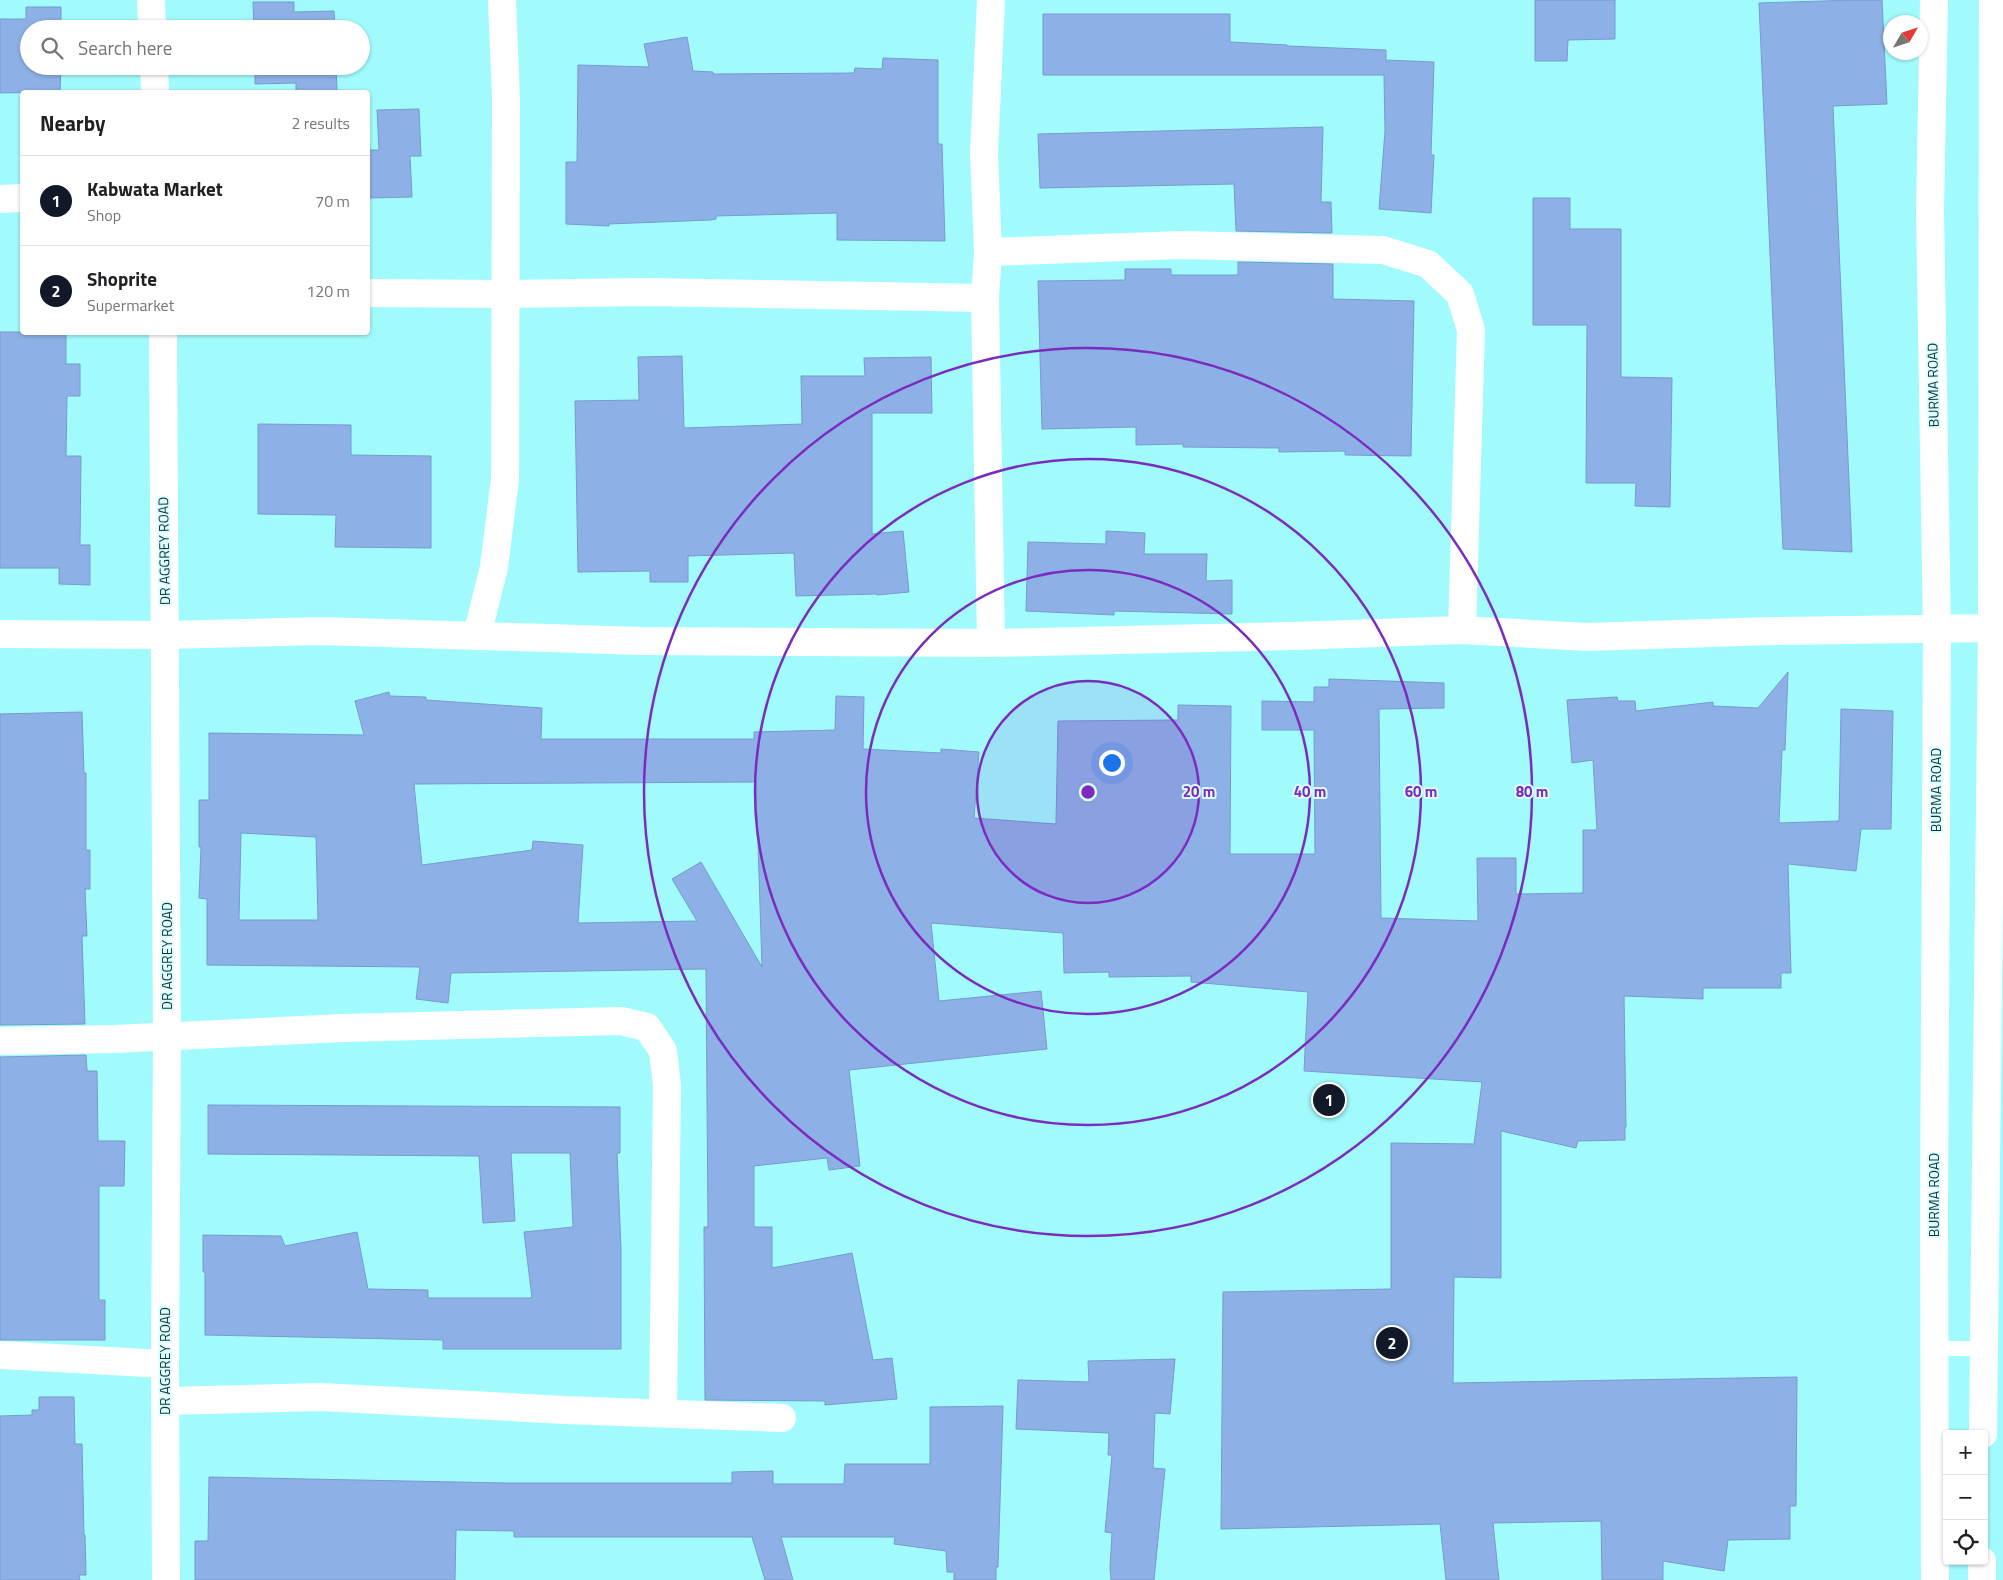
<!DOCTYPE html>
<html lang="en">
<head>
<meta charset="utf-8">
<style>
	body { margin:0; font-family:"Titillium Web",sans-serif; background:#f2f2f2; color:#202124 }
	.controls { position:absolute; right:15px; bottom:15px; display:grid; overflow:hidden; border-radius:5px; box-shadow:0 1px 4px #0004 }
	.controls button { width:45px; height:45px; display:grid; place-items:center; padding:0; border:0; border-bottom:1px solid #e0e0e0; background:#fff; color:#202124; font:25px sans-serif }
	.compass { position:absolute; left:1883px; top:15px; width:45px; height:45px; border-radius:50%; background:#fff; box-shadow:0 1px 4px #0004; rotate:51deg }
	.you { position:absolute; left:1111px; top:762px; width:18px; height:18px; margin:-12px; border:4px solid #fff; border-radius:50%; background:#1a73e8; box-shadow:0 0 0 8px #1a73e833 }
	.badge { display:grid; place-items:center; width:32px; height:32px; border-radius:50%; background:#111827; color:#fff; font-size:16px; font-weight:700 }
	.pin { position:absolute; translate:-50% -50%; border:2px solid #fff; box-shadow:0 1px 5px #0006 }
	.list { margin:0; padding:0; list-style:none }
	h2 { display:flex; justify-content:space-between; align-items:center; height:65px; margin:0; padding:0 20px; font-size:21px }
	h2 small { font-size:16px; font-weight:400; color:#757577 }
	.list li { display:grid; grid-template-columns:32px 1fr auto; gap:15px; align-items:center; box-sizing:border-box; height:90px; padding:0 20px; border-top:1px solid #e0e0e0 }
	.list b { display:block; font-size:19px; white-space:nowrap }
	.list p { margin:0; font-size:16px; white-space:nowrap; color:#757577 }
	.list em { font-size:16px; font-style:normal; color:#757577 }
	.icon { flex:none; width:28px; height:28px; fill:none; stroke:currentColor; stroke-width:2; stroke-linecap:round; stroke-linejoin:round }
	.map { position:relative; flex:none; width:2003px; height:1580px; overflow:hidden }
	.search { position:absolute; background:#fff; box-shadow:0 1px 4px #0004; left:20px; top:20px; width:350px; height:55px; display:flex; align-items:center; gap:12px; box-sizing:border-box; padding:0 18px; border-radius:28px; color:#757577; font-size:19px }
	.panel { position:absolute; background:#fff; box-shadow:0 1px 4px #0004; left:20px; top:90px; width:350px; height:245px; border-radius:5px }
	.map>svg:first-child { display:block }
	.building { fill:#8db1e6; stroke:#779acd; fill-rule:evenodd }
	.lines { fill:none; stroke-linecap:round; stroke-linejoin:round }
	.service { stroke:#fff; stroke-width:15 }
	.minor { stroke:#fff; stroke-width:28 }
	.secondary { stroke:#fff; stroke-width:28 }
	.ring { fill:none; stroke:#7b2cbf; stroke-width:2.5 }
	.labels { text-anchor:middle; stroke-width:4; stroke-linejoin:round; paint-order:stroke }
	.street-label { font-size:14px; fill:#0f3637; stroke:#dcfdfe }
	.centre { fill:#7b2cbf; stroke:#dcfdfe; stroke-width:2.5 }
	.ring-label { font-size:15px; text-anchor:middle; font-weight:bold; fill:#7b2cbf; stroke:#dcfdfe; stroke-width:4; stroke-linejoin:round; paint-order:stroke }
</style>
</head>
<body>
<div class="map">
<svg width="2003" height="1580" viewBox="0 0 2003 1580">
	<rect width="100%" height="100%" fill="#a1fbfd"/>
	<g class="building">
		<path d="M 1535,0 L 1615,0 L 1615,39 L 1568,40 L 1567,61 L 1535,61 Z"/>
		<path d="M 1854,0 L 1882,0 L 1887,104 L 1833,106 L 1852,552 L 1783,549 L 1759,3 Z"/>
		<path d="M 253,2 L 294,2 L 294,12 L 334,11 L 335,29 L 254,29 Z"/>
		<path d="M 26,7 L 61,7 L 61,29 L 29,29 L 29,66 L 61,66 L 60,92 L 0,93 L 0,19 L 26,19 Z"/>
		<path d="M 1043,14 L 1230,14 L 1230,42 L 1287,45 L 1287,46 L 1386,50 L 1386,60 L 1434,62 L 1431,155 L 1434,155 L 1431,213 L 1379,209 L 1385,131 L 1384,75 L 1043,75 Z"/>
		<path d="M 687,37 L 693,71 L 713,72 L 713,74 L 854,73 L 855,68 L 882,69 L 883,58 L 938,60 L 938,144 L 942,144 L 945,241 L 837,240 L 837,213 L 716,216 L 716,219 L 710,220 L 609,224 L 609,226 L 566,224 L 566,162 L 577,162 L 578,65 L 649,67 L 644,44 Z"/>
		<path d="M 255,66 L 336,66 L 337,91 L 296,92 L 296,83 L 255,84 Z"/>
		<path d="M 419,109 L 421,156 L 410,156 L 412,197 L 368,198 L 368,150 L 379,150 L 377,110 Z"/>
		<path d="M 1323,127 L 1321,202 L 1331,202 L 1332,233 L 1236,231 L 1234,184 L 1040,188 L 1038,134 Z"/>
		<path d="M 1533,198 L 1570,198 L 1570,229 L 1621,229 L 1621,377 L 1672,378 L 1670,507 L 1635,506 L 1636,483 L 1586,483 L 1587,325 L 1533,325 Z"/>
		<path d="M 1238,262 L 1333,264 L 1333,299 L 1414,301 L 1411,456 L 1345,455 L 1345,451 L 1279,452 L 1279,448 L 1183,447 L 1183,444 L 1136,445 L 1136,427 L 1042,429 L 1038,281 L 1125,280 L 1125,269 L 1171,269 L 1171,275 L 1238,275 Z"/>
		<path d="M 0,332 L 66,332 L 66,364 L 80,364 L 80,396 L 67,396 L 66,456 L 81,456 L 80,545 L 90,545 L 90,585 L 59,584 L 59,568 L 0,568 Z"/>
		<path d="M 682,356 L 684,428 L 802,424 L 801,376 L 865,376 L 864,358 L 931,357 L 932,413 L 872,413 L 872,534 L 903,531 L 909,592 L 877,595 L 877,594 L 796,596 L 794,553 L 688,556 L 688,582 L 650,582 L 650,571 L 578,572 L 575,401 L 639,400 L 638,357 Z"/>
		<path d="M 258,424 L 351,425 L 351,455 L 431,456 L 431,548 L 335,547 L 336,515 L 258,514 Z"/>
		<path d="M 1106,531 L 1145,533 L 1144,554 L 1207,554 L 1206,581 L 1232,580 L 1232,614 L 1114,611 L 1114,615 L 1026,611 L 1028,542 L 1106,544 Z"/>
		<path d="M 1788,672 L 1785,750 L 1782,750 L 1779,823 L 1839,821 L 1841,709 L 1893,711 L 1891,829 L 1861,829 L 1856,871 L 1788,864 L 1791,973 L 1781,973 L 1781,988 L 1703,988 L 1703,999 L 1624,996 L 1626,1127 L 1625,1127 L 1625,1140 L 1578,1141 L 1576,1148 L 1501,1131 L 1501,1278 L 1454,1277 L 1453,1383 L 1797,1377 L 1796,1506 L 1790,1506 L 1790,1539 L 1728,1540 L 1724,1571 L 1663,1561 L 1663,1580 L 1602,1580 L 1601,1521 L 1493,1523 L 1499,1580 L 1446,1580 L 1440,1524 L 1221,1529 L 1223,1292 L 1391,1289 L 1391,1143 L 1474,1144 L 1482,1082 L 1304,1071 L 1308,992 L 1191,982 L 1191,976 L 1109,977 L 1109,972 L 1064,973 L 1063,933 L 931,923 L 939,1001 L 1041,991 L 1047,1049 L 849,1070 L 860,1166 L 829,1170 L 827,1158 L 754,1166 L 754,1227 L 772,1227 L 772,1268 L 852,1253 L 873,1360 L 892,1358 L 897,1399 L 825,1405 L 825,1401 L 705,1400 L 704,1227 L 708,1227 L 706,969 L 451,973 L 448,1003 L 416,999 L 420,967 L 207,965 L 207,899 L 199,898 L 201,847 L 199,847 L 199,800 L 209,800 L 209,733 L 364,735 L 355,701 L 389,692 L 390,696 L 426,697 L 426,700 L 542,708 L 541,739 L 754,739 L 754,732 L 835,730 L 836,696 L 864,697 L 863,749 L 941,753 L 941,749 L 979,752 L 974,818 L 1056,824 L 1058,721 L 1178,720 L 1178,705 L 1231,706 L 1230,854 L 1315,854 L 1314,730 L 1262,730 L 1262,701 L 1314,702 L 1314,687 L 1329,687 L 1329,679 L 1444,683 L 1444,708 L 1379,709 L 1381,918 L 1478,921 L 1477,858 L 1516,858 L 1516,894 L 1583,893 L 1583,830 L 1597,830 L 1593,760 L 1572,763 L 1567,700 L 1617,697 L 1618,701 L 1635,701 L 1636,711 L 1713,702 L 1713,706 L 1758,708 ZM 756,782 L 762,967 L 701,862 L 672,879 L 697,921 L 578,923 L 583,845 L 533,841 L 532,850 L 422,865 L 414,784 ZM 241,833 L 316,837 L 318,920 L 239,920 Z"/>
		<path d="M 82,712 L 84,773 L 86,773 L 86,850 L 90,850 L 90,889 L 85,889 L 87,936 L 82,936 L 85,1024 L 0,1025 L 0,714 Z"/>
		<path d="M 86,1055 L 87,1071 L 97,1071 L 98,1141 L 125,1141 L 124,1186 L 99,1186 L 99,1300 L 105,1300 L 105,1340 L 0,1340 L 0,1057 Z"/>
		<path d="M 208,1105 L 620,1107 L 620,1153 L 617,1153 L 621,1249 L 621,1349 L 443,1349 L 443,1340 L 205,1335 L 205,1272 L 203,1272 L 203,1235 L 281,1236 L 285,1246 L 357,1232 L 368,1289 L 428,1290 L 428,1298 L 532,1298 L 524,1232 L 573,1227 L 570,1153 L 511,1153 L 515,1221 L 483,1223 L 479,1156 L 208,1154 Z"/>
		<path d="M 1175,1359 L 1170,1414 L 1155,1413 L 1153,1468 L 1165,1469 L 1154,1580 L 1111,1580 L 1110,1568 L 1112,1533 L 1105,1532 L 1112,1455 L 1108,1455 L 1109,1433 L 1016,1429 L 1018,1380 L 1089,1382 L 1088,1361 Z"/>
		<path d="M 39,1397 L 74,1397 L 75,1444 L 82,1444 L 84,1535 L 85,1535 L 86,1575 L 79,1575 L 80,1580 L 0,1580 L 0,1416 L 32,1415 L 32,1410 L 39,1410 Z"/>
		<path d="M 1003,1406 L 998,1567 L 996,1567 L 996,1580 L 954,1580 L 954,1572 L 947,1572 L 946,1551 L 894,1544 L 895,1537 L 781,1537 L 793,1580 L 765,1580 L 752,1537 L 514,1537 L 514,1531 L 456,1530 L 455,1580 L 195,1580 L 195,1541 L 208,1541 L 209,1477 L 505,1483 L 732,1483 L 732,1472 L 773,1471 L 773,1484 L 844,1484 L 845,1464 L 930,1464 L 930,1407 Z"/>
	</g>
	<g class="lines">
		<path class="service" d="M 1934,1348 L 1983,1349"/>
		<g class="minor">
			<path d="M 151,0 L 152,29"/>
			<path d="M 154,66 L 155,92"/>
			<path d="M 0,199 L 22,198"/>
			<path d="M 988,252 L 1182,245 L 1383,250 L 1428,264 L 1460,294 L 1471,330 L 1462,630"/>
			<path d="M 368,293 L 505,294 L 645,292 L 985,298"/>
			<path d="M 163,332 L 167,1037 L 165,1364 L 166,1580"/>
			<path d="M 0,634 L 165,635 L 322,631 L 641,641 L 991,643 L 1293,636 L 1462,630 L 1587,637 L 1772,631 L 1992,628"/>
			<path d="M 477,635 L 494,567 L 505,479 L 506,99 L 502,0"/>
			<path d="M 991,643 L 985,298 L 988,252 L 984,153 L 991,0"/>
			<path d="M 0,1041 L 114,1039 L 343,1028 L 621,1021 L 647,1027 L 663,1051 L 667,1085 L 663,1413"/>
			<path d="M 0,1355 L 165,1364"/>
			<path d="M 165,1401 L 320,1397 L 565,1410 L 782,1418"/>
		</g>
		<g class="secondary">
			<path d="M 1934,0 L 1930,211 L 1937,630 L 1934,1208 L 1935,1580"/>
			<path d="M 1983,1434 L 1992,628 L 1993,0"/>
			<path d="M 1982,1580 L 1982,1561"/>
		</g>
	</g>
	<circle cx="1088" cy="792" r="111" fill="#7b2cbf" fill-opacity=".12"/>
	<g class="ring">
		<circle cx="1088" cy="792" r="111"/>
		<circle cx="1088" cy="792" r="222"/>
		<circle cx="1088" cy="792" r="333"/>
		<circle cx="1088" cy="792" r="444"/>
	</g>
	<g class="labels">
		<g class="street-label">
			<text transform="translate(1933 385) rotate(-91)" y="5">BURMA ROAD</text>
			<text transform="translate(164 551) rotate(-91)" y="5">DR AGGREY ROAD</text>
			<text transform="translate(1936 790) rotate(-90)" y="5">BURMA ROAD</text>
			<text transform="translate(167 956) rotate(-90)" y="5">DR AGGREY ROAD</text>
			<text transform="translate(1934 1195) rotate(-90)" y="5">BURMA ROAD</text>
			<text transform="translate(165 1361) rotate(-90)" y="5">DR AGGREY ROAD</text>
		</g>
	</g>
	<circle cx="1088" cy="792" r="8" class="centre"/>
	<g class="ring-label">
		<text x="1199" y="797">20 m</text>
		<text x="1310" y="797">40 m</text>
		<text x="1421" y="797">60 m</text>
		<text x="1532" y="797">80 m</text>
	</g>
</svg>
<div class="controls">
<button>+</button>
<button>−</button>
<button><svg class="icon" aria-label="locate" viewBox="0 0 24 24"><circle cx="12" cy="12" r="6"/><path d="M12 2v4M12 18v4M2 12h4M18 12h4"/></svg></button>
</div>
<svg class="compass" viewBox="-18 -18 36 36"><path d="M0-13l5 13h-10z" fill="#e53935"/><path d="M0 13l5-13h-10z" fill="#757577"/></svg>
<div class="you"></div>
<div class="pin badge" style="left:1329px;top:1100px">1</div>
<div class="pin badge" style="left:1392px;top:1343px">2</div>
<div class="search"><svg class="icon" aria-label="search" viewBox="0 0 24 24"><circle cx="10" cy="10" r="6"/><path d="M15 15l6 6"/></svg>Search here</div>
<section class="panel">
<h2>Nearby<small>2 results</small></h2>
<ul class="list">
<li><span class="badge">1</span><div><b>Kabwata Market</b><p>Shop</p></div><em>70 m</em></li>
<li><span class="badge">2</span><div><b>Shoprite</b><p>Supermarket</p></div><em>120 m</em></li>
</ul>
</section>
</div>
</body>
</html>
